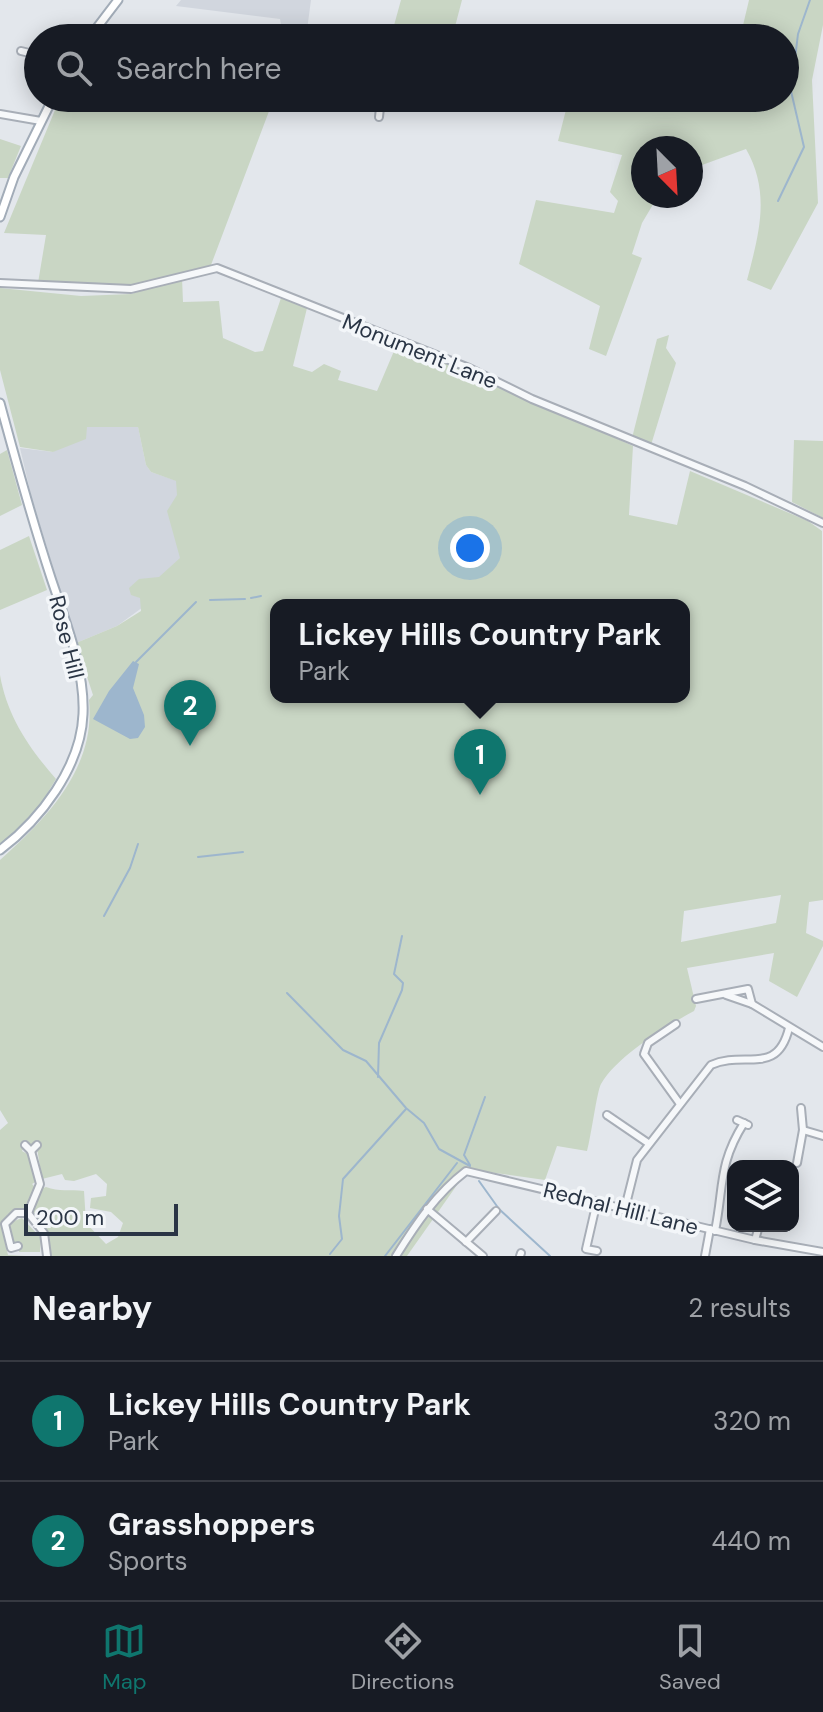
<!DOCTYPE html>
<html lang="en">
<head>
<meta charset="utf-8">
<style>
	body { margin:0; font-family:"DM Sans",sans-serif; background:#20242c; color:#f1f3f6 }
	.controls { position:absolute; right:24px; bottom:24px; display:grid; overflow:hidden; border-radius:16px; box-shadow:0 4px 20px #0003 }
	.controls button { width:72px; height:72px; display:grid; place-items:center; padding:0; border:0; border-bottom:2px solid #363941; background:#171b24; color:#f1f3f6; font:40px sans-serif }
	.compass { position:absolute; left:631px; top:136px; width:72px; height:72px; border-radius:50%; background:#171b24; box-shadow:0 4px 20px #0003; rotate:156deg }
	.scale { position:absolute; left:24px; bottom:20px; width:154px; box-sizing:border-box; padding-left:8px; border:4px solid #2a3545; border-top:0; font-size:22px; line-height:28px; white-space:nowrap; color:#2a3545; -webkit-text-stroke:6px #f3f6f9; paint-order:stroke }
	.you { position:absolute; left:470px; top:548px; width:28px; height:28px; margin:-20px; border:6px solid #fff; border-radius:50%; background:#1a73e8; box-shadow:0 0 0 12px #1a73e833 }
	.badge { display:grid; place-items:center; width:52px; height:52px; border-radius:50%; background:#0f766e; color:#fff; font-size:26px; font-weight:700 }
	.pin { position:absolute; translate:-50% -66px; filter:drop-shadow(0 2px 4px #0008) }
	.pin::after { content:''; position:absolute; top:42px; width:28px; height:24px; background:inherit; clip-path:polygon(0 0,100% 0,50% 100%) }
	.popup { position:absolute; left:270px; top:599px; width:420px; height:104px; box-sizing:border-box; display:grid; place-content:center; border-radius:16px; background:#171b24; filter:drop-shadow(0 2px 6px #0005); font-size:26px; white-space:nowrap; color:#9ea1a6 }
	.popup b { font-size:30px; color:#f1f3f6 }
	.popup::after { content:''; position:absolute; left:50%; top:100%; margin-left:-16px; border:16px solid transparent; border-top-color:#171b24 }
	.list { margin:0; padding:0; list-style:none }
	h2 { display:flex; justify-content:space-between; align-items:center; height:104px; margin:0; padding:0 32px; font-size:34px }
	h2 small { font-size:26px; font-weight:400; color:#9ea1a6 }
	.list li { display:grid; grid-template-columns:52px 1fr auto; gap:24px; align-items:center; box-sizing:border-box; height:120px; padding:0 32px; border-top:2px solid #363941 }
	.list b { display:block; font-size:30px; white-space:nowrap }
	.list p { margin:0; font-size:26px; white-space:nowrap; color:#9ea1a6 }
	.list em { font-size:26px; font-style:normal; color:#9ea1a6 }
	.icon { flex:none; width:44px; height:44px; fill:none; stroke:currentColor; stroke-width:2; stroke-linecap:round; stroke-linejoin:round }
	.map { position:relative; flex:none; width:823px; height:1256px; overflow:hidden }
	.search { position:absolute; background:#171b24; box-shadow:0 4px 20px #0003; left:24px; right:24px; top:24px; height:88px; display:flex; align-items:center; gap:20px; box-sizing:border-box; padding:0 28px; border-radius:44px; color:#9ea1a6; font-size:30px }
	.sheet { height:344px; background:#171b24 }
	nav { display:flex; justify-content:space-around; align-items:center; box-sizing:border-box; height:112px; border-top:2px solid #363941; background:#171b24; font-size:22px; color:#9ea1a6 }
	nav a { display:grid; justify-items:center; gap:4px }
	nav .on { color:#0f766e }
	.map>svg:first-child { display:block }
	.built { fill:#d1d6de }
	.green { fill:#c9d6c4; fill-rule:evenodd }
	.water { fill:#9db6cd }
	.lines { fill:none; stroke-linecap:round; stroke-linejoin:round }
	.stream { stroke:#9db6cd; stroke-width:2 }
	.minor-casing { stroke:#a8aeb7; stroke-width:10 }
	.major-casing { stroke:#a2acb8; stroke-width:11 }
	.minor { stroke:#f6f8fa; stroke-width:6 }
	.major { stroke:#fff; stroke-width:7 }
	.labels { text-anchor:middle; stroke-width:7; stroke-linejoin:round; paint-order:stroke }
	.street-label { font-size:22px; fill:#2a3545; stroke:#f3f6f9 }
</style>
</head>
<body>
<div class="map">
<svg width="823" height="1256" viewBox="0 0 823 1256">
	<rect width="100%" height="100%" fill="#e3e7ec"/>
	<g class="built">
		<path d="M 181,0 L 311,0 L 307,30 L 281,24 L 280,19 L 176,6 Z"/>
		<path d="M 87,427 L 138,427 L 146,465 L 151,472 L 177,481 L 191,572 L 117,626 L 76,643 L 32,499 L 20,448 L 53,452 Z"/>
	</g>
	<g class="green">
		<path d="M 401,0 L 462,0 L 452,38 L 367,38 L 393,29 Z"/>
		<path d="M 749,0 L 823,0 L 823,25 L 812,80 L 818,203 L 771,290 L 747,280 C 759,234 771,193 746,149 L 691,169 L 691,148 L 643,148 L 643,196 L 658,196 L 642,223 L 632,254 L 642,258 L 606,356 L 589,349 L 600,306 L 519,264 L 536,200 L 614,213 L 618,201 L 610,192 L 622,155 L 558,141 L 569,98 L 607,98 L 666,110 L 669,98 L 785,98 L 785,38 L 740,38 Z"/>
		<path d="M 587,26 L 683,38 L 584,38 Z"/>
		<path d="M 60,98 L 274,98 L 211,265 L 130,285 L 38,283 L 46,235 L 4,233 Z"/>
		<path d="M 0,139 L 21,146 L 8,178 L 0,178 Z"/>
		<path d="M 182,278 L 183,302 L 219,301 L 223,338 L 255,352 L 263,351 L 281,298 L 307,308 L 293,366 L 312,372 L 324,364 L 341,371 L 338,380 L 377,391 L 397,344 L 466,370 L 633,446 L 629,515 L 677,525 L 690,471 L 808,521 L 822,531 L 823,900 L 809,902 L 806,933 L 823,941 L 823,946 L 797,997 L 769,981 L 774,953 L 687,968 L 696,1006 L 694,1011 C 666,1026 616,1057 601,1084 C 597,1091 591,1137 587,1151 L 557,1146 L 545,1180 L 467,1169 L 452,1179 L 457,1185 L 407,1256 L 49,1256 L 46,1230 L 31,1213 L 41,1189 L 46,1187 C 59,1192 70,1189 84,1191 L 86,1223 L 106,1244 L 118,1237 L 123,1223 L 111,1212 L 90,1208 L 91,1198 L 106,1196 L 107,1184 L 96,1174 L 74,1181 L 65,1180 L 62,1174 L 42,1179 L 37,1148 L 24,1147 L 22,1151 L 31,1156 L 37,1181 L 32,1184 L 35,1187 L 25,1211 L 8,1214 L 1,1225 L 8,1255 L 26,1256 L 0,1256 L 0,1130 L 8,1123 L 0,1110 L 0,860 C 47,818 96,768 89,700 L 93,695 L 76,643 L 117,626 L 141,611 L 140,598 L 131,595 L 129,588 L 139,579 L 159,577 L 180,558 L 167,511 L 177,495 L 176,481 L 151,472 L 146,465 L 138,427 L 87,427 L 86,439 L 53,452 L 20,447 L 0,370 L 0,288 L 81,296 L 131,294 ZM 276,605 L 684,605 L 684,697 L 276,697 ZM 781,895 L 776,923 L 681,942 L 684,911 Z"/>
		<path d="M 669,335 L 666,348 L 676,363 L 651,445 L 632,438 L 657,339 Z"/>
		<path d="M 794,440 L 823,441 L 823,518 L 792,502 Z"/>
		<path d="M 7,450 L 22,505 L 0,516 L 0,454 Z"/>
		<path d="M 29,536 L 47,590 L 0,610 L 0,550 Z"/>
		<path d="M 0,675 C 7,716 29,748 56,779 L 30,822 L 0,848 Z"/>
		<path d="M 22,1218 L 41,1238 L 40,1252 L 19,1252 L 18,1244 L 14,1244 L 9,1223 Z"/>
	</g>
	<path class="water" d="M 133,661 L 139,664 L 133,688 L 144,715 L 145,727 L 138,738 L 130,739 L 93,719 L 109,691 Z"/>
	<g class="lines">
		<g class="stream">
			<path d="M 778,201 L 804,147 L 791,91 L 798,34 L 810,0"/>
			<path d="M 251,598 L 261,596"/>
			<path d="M 210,600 L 245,599"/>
			<path d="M 136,662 L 196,602"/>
			<path d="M 198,857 L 243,852"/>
			<path d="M 104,916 L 130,868 L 138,844"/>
			<path d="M 287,993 L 343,1050 L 366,1061 L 406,1108 L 424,1123 L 439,1149 L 470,1166"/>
			<path d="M 378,1077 L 379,1043 L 402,990 L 403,983 L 394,974 L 402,936"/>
			<path d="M 470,1165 L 464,1155 L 485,1097"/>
			<path d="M 479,1181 L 499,1209 L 550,1256"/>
			<path d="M 330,1254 L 342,1239 L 339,1216 L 343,1179 L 406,1109"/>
			<path d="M 385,1256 L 457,1163"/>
		</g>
		<g class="minor-casing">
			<g id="minor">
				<path d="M 21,51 L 38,55"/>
				<path d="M 0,114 L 41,121"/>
				<path d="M 379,117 L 381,98"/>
				<path d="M 0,283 L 131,289 L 217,268 L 469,368 L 532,399 L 745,486 L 823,523"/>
				<path d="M 726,995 L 752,1004"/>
				<path d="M 696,999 L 748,989 L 752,1004 L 823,1047"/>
				<path d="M 676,1024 L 648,1043 L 644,1054 L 680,1104"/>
				<path d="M 607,1115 L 648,1143"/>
				<path d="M 737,1120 L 748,1125"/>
				<path d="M 803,1130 L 823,1136"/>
				<path d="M 25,1145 L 31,1151 L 37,1145"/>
				<path d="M 797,1163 L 803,1130 L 801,1108"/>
				<path d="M 625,1208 L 637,1160 L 711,1065 C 744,1050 777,1077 789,1028"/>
				<path d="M 427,1209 L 483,1256"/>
				<path d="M 28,1213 L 40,1184 L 31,1151"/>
				<path d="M 715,1231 C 724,1187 718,1164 744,1123"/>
				<path d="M 755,1240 L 759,1226"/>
				<path d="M 466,1242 L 496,1211"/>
				<path d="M 18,1246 L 11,1248 L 5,1224 L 16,1213 L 28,1213 L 44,1233 L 47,1256"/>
				<path d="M 597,1251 L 586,1249 L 597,1201"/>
				<path d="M 396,1256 C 416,1224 436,1194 466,1171 L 755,1240 L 823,1252"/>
				<path d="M 520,1256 L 521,1253"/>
				<path d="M 705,1256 L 710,1229"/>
			</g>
		</g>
		<g class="major-casing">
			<g id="major">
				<path d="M 89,38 L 118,0"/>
				<path d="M 0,217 L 14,177 L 53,98"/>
				<path d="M 0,403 C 16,462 32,520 51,578 C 65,620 85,669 83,714 C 81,767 40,820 0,850"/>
			</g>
		</g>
		<use href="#minor" class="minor"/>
		<use href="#major" class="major"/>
	</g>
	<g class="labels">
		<g class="street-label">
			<text transform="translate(420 351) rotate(22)" y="8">Monument Lane</text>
			<text transform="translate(67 637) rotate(76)" y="8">Rose Hill</text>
			<text transform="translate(621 1208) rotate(14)" y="8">Rednal Hill Lane</text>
		</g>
	</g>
</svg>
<div class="controls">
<button><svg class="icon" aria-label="layers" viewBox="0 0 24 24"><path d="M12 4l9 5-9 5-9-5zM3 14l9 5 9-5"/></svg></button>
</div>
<svg class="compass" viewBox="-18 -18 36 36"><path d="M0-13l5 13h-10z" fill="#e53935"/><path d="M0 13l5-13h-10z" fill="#9ea1a6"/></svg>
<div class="scale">200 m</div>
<div class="you"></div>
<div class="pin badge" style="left:480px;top:795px">1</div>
<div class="popup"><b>Lickey Hills Country Park</b>Park</div>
<div class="pin badge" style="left:190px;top:746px">2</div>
<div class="search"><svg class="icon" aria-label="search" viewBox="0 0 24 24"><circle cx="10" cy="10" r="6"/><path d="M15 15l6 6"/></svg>Search here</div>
</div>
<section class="sheet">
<h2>Nearby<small>2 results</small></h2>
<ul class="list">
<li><span class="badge">1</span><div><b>Lickey Hills Country Park</b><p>Park</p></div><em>320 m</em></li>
<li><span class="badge">2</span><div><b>Grasshoppers</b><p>Sports</p></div><em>440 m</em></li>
</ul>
</section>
<nav>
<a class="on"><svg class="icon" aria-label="map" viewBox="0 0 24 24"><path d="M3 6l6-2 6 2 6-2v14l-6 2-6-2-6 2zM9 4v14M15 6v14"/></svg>Map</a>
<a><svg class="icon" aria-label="directions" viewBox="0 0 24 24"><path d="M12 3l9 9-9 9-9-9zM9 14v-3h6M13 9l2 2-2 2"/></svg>Directions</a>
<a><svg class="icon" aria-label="saved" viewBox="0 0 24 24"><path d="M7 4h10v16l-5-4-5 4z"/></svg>Saved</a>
</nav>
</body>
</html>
